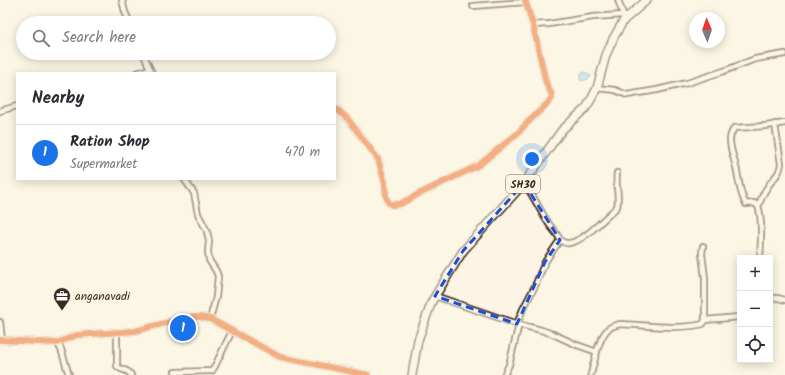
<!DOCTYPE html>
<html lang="en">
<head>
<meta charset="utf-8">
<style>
	body { margin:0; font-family:Kalam,sans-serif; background:#f7f7f7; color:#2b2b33 }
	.controls { position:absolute; right:12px; bottom:12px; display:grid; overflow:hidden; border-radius:0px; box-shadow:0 2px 10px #0003 }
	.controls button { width:36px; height:36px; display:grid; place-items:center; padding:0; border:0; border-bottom:1px solid #e1e1e2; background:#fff; color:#2b2b33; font:20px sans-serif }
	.compass { position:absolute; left:689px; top:12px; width:36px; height:36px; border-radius:50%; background:#fff; box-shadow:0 2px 10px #0003; rotate:358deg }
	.you { position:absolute; left:532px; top:159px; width:14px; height:14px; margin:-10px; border:3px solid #fff; border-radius:50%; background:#1a73e8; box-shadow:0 0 0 6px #1a73e833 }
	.badge { display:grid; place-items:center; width:26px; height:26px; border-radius:50%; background:#1a73e8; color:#fff; font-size:13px; font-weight:700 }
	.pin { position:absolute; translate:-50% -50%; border:2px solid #fff; box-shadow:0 1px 4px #0006 }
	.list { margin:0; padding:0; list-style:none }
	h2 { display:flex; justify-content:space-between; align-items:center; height:52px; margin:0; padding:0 16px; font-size:17px }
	h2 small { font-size:13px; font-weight:400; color:#7c7c81 }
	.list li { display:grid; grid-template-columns:26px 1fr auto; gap:12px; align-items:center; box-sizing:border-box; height:56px; padding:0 16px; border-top:1px solid #e1e1e2 }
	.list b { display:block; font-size:15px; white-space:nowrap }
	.list p { margin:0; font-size:13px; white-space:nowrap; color:#7c7c81 }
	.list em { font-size:13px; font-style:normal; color:#7c7c81 }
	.icon { flex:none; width:22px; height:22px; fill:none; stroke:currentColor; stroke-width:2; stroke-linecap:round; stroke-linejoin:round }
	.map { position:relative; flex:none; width:785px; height:375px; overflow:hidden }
	.search { position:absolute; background:#fff; box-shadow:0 2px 10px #0003; left:16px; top:16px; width:320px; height:44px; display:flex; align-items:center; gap:10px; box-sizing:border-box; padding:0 14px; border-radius:22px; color:#7c7c81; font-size:15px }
	.panel { position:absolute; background:#fff; box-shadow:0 2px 10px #0003; left:16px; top:72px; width:320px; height:108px; border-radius:0px }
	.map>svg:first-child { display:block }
	.water { fill:#8fd4f1; stroke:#6d909d }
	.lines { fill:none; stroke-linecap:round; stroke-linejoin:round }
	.minor-casing { stroke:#3b2a1e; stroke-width:8 }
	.primary-casing { stroke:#3b2a1e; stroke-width:10 }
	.minor { stroke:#fcf5e5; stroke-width:4.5 }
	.primary { stroke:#fcf5e5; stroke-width:7 }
	.cycleway-casing { stroke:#fcf5e5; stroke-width:8 }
	.cycleway { stroke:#e8590c; stroke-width:6 }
	.marked { fill:none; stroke:#1d4ed8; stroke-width:3; stroke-dasharray:8 5; stroke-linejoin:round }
	.labels { text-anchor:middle; stroke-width:3; stroke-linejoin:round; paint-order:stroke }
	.shield { fill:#fcf5e5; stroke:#75675a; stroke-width:1 }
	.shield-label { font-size:11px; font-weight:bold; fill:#3b2a1e }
	.poi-label { font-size:12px; fill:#3b2a1e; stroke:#fcf5e5; text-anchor:start }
</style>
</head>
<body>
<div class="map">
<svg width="785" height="375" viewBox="0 0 785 375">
	<rect width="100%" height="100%" fill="#fcf5e5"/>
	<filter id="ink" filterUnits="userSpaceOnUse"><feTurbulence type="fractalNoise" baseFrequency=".025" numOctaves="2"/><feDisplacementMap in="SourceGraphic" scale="8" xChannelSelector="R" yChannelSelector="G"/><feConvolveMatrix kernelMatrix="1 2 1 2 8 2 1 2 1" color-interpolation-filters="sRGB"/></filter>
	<g filter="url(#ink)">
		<path class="water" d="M 583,72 L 587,73 L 591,76 L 591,77 C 587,79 584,82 580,80 C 580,76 580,75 583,72 Z"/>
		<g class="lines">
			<g class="minor-casing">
				<g id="minor">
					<path d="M 122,0 L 125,12 L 130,23"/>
					<path d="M 618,0 L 624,17"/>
					<path d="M 473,6 L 525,2"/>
					<path d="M 533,25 L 549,24 L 593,17 L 623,15"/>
					<path d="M 143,53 L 150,69"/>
					<path d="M 136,73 L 150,69 L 152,73"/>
					<path d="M 597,88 L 615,90 L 627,95 L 657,90 L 687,83 L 724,71 L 755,59 L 785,54"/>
					<path d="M 335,109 L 339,111 L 348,119 L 378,159 L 385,183 L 386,196 L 388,202 L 392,205 L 400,204 L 419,194 L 479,165 L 518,133 L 527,123 L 547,104 L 552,98 L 552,95 L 546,83 L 533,25 L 525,0"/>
					<path d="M 0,111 L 17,106"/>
					<path d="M 184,179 L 194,193 L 198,214 L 207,231 L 209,241 L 208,251 L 209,260 L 216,271 L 218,276 L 216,297 L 210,319"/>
					<path d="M 758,206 C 761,200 763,193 767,188 C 773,177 779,177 781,164 L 775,124"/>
					<path d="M 560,240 C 563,242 565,244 569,243 C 583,242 606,217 617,207 C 620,196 615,185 617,173"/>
					<path d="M 703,246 L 702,254 L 705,278 L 705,320"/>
					<path d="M 760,258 C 761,244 763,219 758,206 L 754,203 L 746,204 C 739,193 739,179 736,167 C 734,158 730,149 730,140 C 730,135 732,132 734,128 L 766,126 L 785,123"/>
					<path d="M 435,296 L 517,324 L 541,330 L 553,334 L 577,345 L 597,352"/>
					<path d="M 770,298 L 778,298 L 785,300"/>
					<path d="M 0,322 L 2,340"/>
					<path d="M 517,324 L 523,309 L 535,286 L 545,262 L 560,240 C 558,234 553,230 549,224 C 540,211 534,196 524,183"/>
					<path d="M 117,332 L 117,366 C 121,371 128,369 131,375"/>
					<path d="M 0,340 L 57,343 L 77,335 L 135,331 L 188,317 L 200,317 L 210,319 L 280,357 L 368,375"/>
					<path d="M 57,343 L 61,349 L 69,375"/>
					<path d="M 175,372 L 212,371 L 215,366 L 232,331"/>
					<path d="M 591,374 C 595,360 598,339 608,329 C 611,326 616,325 620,324 C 645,325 680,330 703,324 L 705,320 L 740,317"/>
					<path d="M 504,375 L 509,365 L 519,324"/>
				</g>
			</g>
			<g class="primary-casing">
				<path id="primary" d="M 412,375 L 418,340 L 432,301 L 453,267 L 463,251 L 524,183 L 562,130 L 586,108 L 592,98 L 597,88 L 606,55 L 614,37 L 624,20 L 647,0"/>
			</g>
			<use href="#minor" class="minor"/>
			<use href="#primary" class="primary"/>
			<g class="cycleway-casing">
				<g id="cycleway">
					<path d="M 335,109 L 339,111 L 348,119 L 378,159 L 385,183 L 386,196 L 388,202 L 392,205 L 400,204 L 419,194 L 479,165 L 518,133 L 527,123 L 547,104 L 552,98 L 552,95 L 546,83 L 533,25 L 525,0"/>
					<path d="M 0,340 L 57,343 L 77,335 L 135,331 L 188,317 L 200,317 L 210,319 L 280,357 L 368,375"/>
				</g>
			</g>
			<use href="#cycleway" class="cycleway"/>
		</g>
	</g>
	<path d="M0 0H785V375H0ZM 524,183 L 560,240 L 545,262 L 517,324 L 435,296 L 463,251 Z" fill="#fcf5e5" fill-opacity=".55" fill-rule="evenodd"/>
	<path class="marked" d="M 524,183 L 560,240 L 545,262 L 517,324 L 435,296 L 463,251 Z"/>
	<defs>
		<g id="office-pin" transform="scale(0.9)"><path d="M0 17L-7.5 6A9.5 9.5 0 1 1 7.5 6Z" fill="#3b2a1e" stroke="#fcf5e5"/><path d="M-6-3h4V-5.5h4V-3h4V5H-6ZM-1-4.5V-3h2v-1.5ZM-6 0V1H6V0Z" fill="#fff"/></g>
	</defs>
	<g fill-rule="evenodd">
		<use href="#office-pin" x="62" y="296"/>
	</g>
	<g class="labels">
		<rect class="shield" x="506" y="175" width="34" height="18" rx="3"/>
		<g class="shield-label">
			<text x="523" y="188">SH30</text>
		</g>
		<g class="poi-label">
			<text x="75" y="300">anganavadi</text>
		</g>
	</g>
</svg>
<div class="controls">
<button>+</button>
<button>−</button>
<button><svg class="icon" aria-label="locate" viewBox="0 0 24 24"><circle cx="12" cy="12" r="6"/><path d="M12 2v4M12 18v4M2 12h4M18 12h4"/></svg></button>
</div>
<svg class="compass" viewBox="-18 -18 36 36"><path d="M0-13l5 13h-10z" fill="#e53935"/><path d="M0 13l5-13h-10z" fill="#7c7c81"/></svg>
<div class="you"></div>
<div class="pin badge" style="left:183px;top:328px">1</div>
<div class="search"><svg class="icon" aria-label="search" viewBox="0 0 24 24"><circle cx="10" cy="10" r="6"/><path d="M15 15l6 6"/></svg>Search here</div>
<section class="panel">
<h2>Nearby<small></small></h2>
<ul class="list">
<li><span class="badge">1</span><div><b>Ration Shop</b><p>Supermarket</p></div><em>470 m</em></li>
</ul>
</section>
</div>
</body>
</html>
